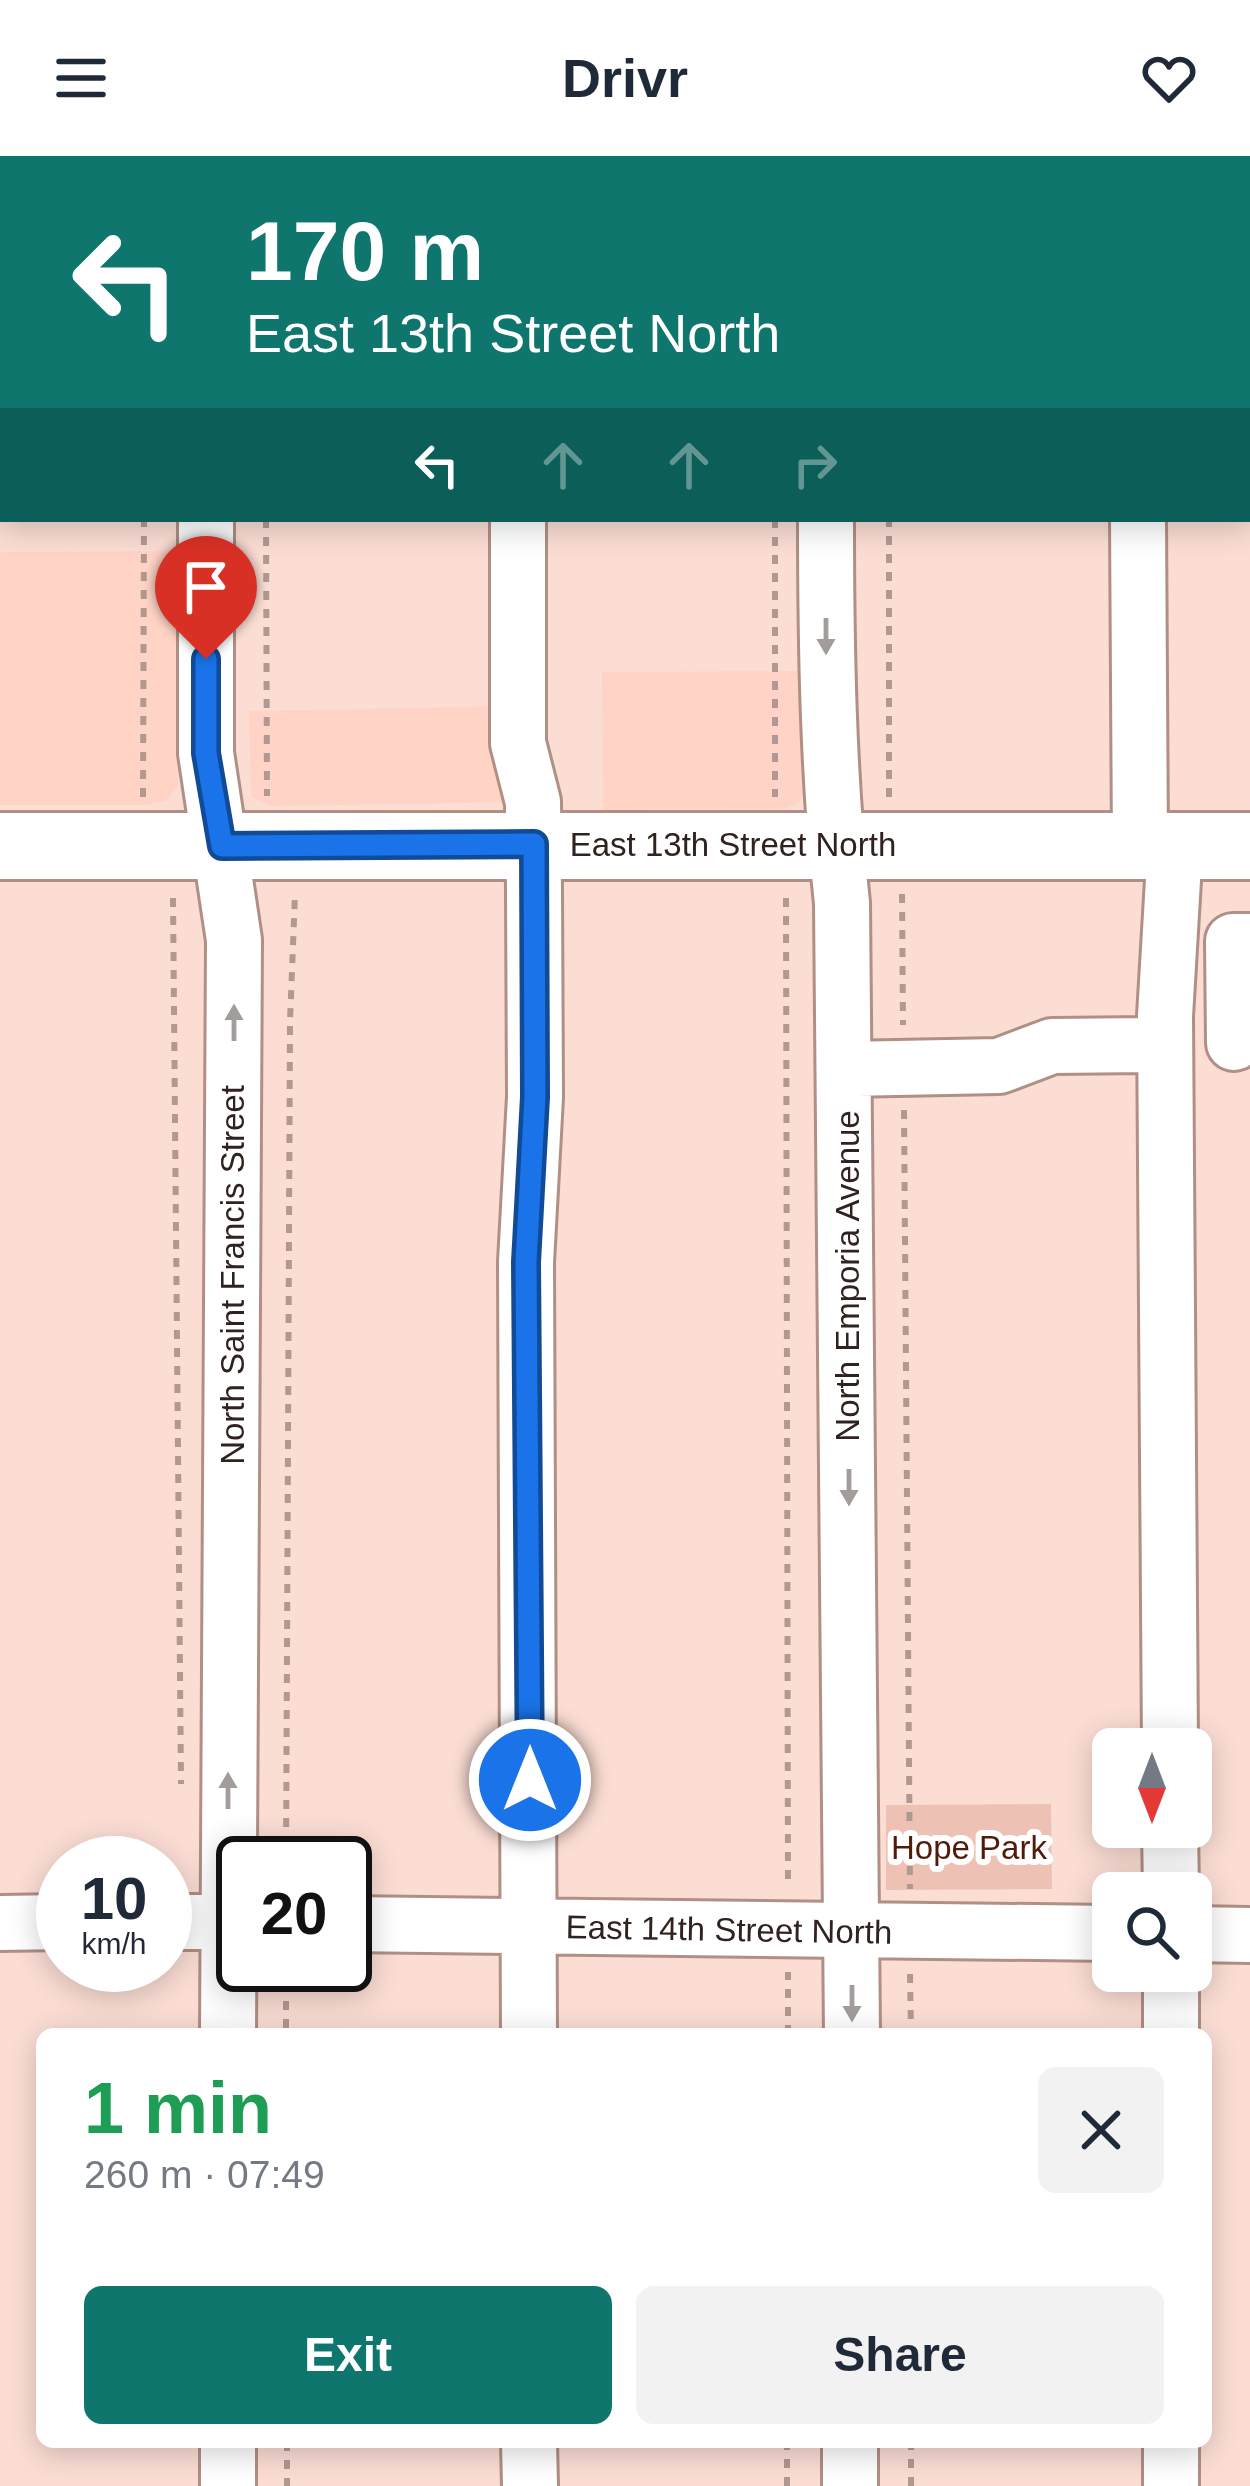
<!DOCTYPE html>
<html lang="en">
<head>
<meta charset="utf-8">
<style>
  :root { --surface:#fff; --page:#f2f2f3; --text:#1f2937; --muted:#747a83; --accent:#0f766e }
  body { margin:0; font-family:Helvetica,sans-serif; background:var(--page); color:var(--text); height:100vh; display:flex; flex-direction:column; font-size:45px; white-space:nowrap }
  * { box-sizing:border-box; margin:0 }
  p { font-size:39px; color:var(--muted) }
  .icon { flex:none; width:66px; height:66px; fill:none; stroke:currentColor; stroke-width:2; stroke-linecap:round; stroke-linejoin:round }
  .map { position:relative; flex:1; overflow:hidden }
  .sheet { position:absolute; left:36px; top:1872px; width:1176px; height:420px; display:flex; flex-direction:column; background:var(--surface); border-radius:18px; box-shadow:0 6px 30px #0003 }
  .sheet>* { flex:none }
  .hud { position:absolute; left:0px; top:0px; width:1251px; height:366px; box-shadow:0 6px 30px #0003; background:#0f766e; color:#fff; overflow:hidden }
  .needle { width:78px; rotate:180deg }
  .buttons { position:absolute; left:1092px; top:1572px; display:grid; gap:24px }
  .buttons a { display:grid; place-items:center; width:120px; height:120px; border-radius:18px; background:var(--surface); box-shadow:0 6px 30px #0003; font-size:60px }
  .speed { position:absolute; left:36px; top:1680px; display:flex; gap:24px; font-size:60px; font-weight:700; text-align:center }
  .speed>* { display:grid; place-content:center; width:156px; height:156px; border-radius:50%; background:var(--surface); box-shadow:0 6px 30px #0003; line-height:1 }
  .speed small { font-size:30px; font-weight:400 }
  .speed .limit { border:6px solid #111; border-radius:18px; background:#fff; color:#111 }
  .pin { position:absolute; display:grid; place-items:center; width:102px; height:102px; color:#fff; margin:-123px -51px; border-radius:50% 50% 50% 0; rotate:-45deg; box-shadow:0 0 12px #0007 }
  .pin .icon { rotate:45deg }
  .me { position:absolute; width:132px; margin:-66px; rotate:0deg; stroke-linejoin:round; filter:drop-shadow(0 0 9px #0008) }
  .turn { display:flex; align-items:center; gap:42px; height:252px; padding:0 48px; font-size:54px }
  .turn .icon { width:156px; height:156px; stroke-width:2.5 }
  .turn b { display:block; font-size:84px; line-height:102px }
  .lanes { display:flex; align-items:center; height:114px; padding:0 48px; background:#0003; justify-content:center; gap:60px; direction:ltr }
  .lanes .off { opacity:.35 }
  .round { display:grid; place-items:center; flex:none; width:126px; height:126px; border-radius:18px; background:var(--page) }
  .head { display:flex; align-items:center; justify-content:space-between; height:204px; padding:0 48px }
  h1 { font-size:72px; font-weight:600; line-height:90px; color:#1e9e55 }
  .button { display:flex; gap:24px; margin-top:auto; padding:24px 48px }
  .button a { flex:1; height:138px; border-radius:18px; background:var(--accent); color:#fff; font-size:48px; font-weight:600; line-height:138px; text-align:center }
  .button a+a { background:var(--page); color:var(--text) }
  header { display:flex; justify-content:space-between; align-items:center; height:156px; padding:0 48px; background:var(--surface); font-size:54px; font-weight:600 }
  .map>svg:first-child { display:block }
</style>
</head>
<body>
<header><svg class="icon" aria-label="menu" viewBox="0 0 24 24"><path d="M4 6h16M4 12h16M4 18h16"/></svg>Drivr<svg class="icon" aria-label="heart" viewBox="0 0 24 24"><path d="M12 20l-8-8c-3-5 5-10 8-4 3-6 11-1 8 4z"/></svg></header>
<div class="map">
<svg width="1250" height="2330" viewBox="0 0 1250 2330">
  <rect width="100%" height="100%" fill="#fbddd4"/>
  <path fill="#ffd3c5" d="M182,395L178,629L166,645L146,649H0V396Z
    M807,515V632L800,646L784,653L603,654L602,516Z
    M516,550L518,646L270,650L251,640L249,555Z"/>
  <path fill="#edc2b5" d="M1051,1648L1052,1733L886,1734V1649Z"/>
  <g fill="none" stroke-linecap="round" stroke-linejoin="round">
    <g stroke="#b08f84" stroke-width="60">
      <path id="minor" d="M206,0V3
        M1136,0V3
        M518,3V0
        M827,3V0
        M206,363V597L234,784L228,1878
        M518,363V587L533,646L534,734L535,941L526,1106L529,1878
        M826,363C826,491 828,619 842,747L852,1878
        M1138,363L1140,690
        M1234,887L1233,785H1250
        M845,913L999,910L1052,890L1146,889
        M1170,1593L1165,860L1175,690
        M1170,1671L1171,1737
        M165,1766H243
        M0,1767L63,1766
        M345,1768L1113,1777
        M1191,1778L1250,1779
        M1171,1815V1878
        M529,2286L530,2330
        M1171,2286V2330
        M228,2330V2286
        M850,2330V2286"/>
    </g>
    <g stroke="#b08f84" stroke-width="72">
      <path id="major" d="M0,690H1250"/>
    </g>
    <path stroke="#b19992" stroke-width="6" stroke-dasharray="9 9" stroke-linecap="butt" d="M264,0V3
      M774,0V3
      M146,3V0
      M890,3V0
      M266,363L267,640
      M775,363V641
      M143,641L144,363
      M889,641V363
      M902,738L903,869
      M173,742L181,1628
      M786,742L788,1730
      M904,954L910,1733
      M286,1707L290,866L295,738
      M286,1809V1878
      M286,1814H336
      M910,1818L911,1878
      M788,1878V1816
      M287,2286V2330
      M787,2330V2286
      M911,2330V2286"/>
    <use href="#minor" stroke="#fff" stroke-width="54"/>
    <use href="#major" stroke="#fff" stroke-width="66"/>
  </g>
  <defs><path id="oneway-solid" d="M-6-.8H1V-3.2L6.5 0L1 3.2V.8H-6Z" transform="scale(3)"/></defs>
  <g fill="#a29c9a">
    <use href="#oneway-solid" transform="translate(826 480) rotate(90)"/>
    <use href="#oneway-solid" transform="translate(234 867) rotate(-90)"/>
    <use href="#oneway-solid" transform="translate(849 1331) rotate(90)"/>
    <use href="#oneway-solid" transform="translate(228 1635) rotate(-90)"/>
    <use href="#oneway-solid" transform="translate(852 1847) rotate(90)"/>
  </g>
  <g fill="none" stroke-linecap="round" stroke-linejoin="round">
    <g stroke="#114b97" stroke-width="30">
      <path id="route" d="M206,503V597L222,690L534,688L535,941L526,1106L530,1624"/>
    </g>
    <use href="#route" stroke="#1a73e8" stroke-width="21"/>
  </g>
  <g text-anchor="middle" stroke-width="12" stroke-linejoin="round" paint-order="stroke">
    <g font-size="33" fill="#30221e" stroke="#fff">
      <text x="733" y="700">East 13th Street North</text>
      <text transform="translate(232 1119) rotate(-90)" y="12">North Saint Francis Street</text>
      <text transform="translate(847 1120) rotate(-90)" y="12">North Emporia Avenue</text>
      <text transform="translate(729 1773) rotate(1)" y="12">East 14th Street North</text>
    </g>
    <g font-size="33" fill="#511b09" stroke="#fff">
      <text x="969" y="1703">Hope Park</text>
    </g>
  </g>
</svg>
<div class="buttons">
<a><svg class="needle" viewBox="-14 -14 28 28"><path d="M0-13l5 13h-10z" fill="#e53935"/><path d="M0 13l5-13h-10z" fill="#747a83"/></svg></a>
<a><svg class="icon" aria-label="search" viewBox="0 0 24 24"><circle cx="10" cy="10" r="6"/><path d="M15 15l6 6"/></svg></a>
</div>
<div class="speed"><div>10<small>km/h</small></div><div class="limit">20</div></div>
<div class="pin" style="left:206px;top:503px;background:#d93025"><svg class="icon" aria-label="arrive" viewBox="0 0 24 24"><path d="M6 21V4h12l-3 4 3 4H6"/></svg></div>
<svg class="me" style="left:530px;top:1624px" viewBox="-20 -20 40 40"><circle r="17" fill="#1a73e8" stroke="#fff" stroke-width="3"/><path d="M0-11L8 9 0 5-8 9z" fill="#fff"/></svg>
<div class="hud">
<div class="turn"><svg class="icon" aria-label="left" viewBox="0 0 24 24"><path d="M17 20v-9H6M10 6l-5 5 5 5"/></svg><div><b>170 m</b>East 13th Street North</div></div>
<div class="lanes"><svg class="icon" aria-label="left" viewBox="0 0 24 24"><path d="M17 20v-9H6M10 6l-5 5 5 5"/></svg><svg class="icon off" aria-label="ahead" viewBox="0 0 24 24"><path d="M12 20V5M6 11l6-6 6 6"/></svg><svg class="icon off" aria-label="ahead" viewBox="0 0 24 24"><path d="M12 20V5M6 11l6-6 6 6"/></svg><svg class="icon off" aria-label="right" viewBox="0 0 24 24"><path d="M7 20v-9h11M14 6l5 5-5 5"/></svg></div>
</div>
<section class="sheet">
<div class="head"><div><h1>1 min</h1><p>260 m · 07:49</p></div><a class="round"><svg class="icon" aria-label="close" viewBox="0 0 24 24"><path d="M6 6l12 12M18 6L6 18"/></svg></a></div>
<div class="button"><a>Exit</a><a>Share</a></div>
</section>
</div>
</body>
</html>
